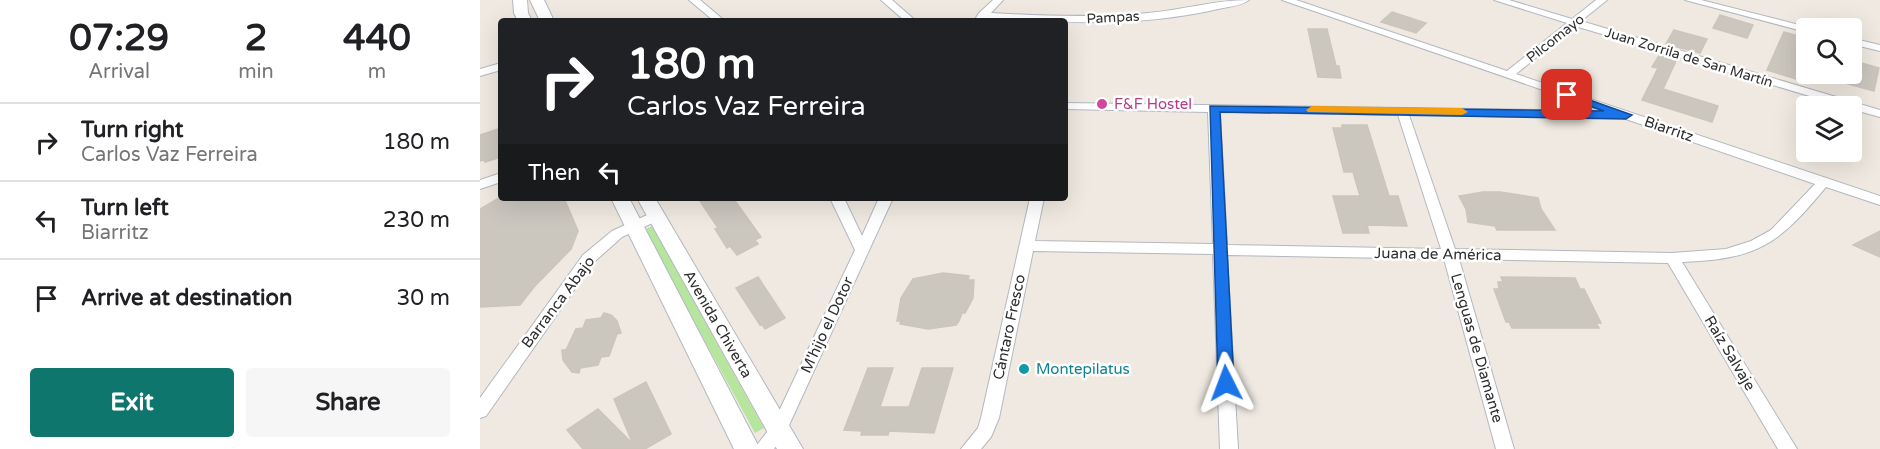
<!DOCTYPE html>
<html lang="en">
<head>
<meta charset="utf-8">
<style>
  :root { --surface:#fff; --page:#f6f6f6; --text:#202124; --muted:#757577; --line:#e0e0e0; --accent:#0f766e }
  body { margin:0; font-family:"Varela Round",sans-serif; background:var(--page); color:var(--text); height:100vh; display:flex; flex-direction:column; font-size:22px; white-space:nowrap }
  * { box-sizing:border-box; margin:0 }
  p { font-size:20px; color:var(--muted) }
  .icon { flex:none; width:33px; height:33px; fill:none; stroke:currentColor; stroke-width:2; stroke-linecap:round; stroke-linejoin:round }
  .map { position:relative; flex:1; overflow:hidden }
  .details { display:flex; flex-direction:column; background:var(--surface); width:480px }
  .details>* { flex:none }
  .guide { position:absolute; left:18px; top:18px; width:570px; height:183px; border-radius:6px; box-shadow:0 6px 24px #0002; background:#202124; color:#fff; overflow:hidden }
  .buttons { position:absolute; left:1316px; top:18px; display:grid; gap:12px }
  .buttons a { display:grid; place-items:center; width:66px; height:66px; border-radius:6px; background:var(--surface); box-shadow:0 6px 24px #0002; font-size:30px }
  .pin { position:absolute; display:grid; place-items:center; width:51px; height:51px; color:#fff; margin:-26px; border-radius:12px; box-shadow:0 3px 9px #0006 }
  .me { position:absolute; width:66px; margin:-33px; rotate:357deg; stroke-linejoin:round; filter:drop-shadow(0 0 4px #0008) }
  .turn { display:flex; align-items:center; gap:21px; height:126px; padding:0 30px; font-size:27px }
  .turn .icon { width:78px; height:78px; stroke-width:2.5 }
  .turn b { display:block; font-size:42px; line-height:51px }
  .then { display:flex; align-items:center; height:57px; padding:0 30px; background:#0003; gap:12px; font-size:22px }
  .eta { display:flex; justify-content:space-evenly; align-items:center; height:102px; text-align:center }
  .eta b { font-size:36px; font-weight:800; line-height:42px }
  .cta { display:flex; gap:12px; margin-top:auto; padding:12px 30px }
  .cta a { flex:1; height:69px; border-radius:6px; background:var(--accent); color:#fff; font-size:24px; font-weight:800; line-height:69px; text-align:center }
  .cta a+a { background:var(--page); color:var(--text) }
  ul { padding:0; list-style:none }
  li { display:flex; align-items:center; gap:18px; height:78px; padding:0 30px; border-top:2px solid var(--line) }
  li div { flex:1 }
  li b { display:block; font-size:22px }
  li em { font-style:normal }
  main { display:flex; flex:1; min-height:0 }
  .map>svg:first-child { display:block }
</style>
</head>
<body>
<main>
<section class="details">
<div class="eta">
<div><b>07:29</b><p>Arrival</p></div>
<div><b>2</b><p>min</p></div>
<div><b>440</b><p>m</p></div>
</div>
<ul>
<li><svg class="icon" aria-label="right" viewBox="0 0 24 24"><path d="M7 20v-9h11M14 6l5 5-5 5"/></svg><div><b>Turn right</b><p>Carlos Vaz Ferreira</p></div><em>180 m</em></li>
<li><svg class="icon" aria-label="left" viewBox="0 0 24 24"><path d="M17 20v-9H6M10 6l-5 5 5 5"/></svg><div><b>Turn left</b><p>Biarritz</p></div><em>230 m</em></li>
<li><svg class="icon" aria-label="arrive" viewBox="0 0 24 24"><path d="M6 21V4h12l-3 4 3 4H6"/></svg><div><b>Arrive at destination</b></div><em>30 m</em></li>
</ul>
<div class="cta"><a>Exit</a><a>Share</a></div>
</section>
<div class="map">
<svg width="1400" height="449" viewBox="0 0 1400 449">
  <rect width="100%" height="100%" fill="#efe9e1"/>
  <path fill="#b6e59e" d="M172,226L284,428L275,433L164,230Z"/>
  <path fill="#cbc7bf" stroke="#cbc5ba" stroke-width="1.5" d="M912,12L946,23L936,33L901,22Z
    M1240,15L1273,25L1267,38L1233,28Z
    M828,29H847L856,66H859L861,78L838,77Z
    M1194,30L1227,39L1220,53L1186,44Z
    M1304,32L1326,38V82L1287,70Z
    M1180,54L1197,59L1183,89L1238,106L1232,122L1162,100L1178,68L1172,67Z
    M1371,60L1399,68L1394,91L1343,77L1344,74H1371Z
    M862,125H887L909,196H918L927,226L887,225L889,233H863L853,196H880L873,172H864L853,128H862Z
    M21,128V157L5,162L4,160L0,161V135Z
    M1003,192H1020L1058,198L1061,209L1075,230H1017L1015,226L988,222L986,209L979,196Z
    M19,198H84L98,231L91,249L54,287L40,305L0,307V209Z
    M218,198H253L281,237L275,240L278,244L257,255L250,246L247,248L235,229L238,228Z
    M1400,231V257L1373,245Z
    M463,273L489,276L488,280H494L493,298L485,313H482L479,321L476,325L448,329L420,324L421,321H417L421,298L433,279Z
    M278,277L305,318L285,329L282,324L280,325L256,288Z
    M1021,277L1095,278L1100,289H1104L1121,323H1116L1119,328H1032L1029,322H1026L1014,289H1019L1018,282H1023Z
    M124,313L131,315L137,321L141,333L137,334L129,356L121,357L118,365L100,368L99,373L92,372L83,360L82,350H86L96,329L103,328L106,320L121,318Z
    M388,368H413L400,407H429L442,368H473L454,433L409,431L408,435H381L382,431L364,430Z
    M166,382L191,434L165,449H103L87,430L118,409L153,444L134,399Z"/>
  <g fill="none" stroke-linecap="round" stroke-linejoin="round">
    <g stroke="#b4b7c1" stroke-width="2">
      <path id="street" d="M209,0H220L245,21H234Z
        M401,0H412L436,21H425Z
        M513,0H523L511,13C563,16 616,18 668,13C702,10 735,0 769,0C761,6 748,7 738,9C662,27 582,23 505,18L503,21H494L499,13Z
        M802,0H816L1027,71L1087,23L1014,0H1029L1092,19L1116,0H1127L1101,21L1400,110V117L1371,109V106H1363L1095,26L1036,74L1400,196V205L1346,187C1298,245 1278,259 1202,262L1317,449H1298L1188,263L979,259L1034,449H1016L964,259L747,255L758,449H740L733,254L553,251L519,418L511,437L501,449H481L498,428L501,418L550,198H564L555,241L733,244L728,112L585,109V103L1124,111ZM740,112L918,115L961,249L747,245ZM929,115L1132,118L1137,116L1335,184L1291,230L1271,241L1246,249L1192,253L975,249Z
        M1205,0H1221L1331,28H1326V32Z
        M1371,38L1400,45V51L1371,44Z
        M21,63V70L0,76V69Z
        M21,173V182L0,189V180Z
        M350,198H364L382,236L399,198H413L305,434L294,449H274L293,424L375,250Z
        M176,211L181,213L183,216L181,219L142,237L113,263L6,416L0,418V398L103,255L132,231Z"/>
    </g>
    <g stroke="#b4b7c1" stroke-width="2">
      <path id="secondary" d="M33,0H47L48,13L52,21H38L34,13Z
        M50,0H64L74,21H60Z
        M131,198H149L280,449H254Z
        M157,198H175L323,449H297Z"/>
    </g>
    <use href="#street" fill="#fff" fill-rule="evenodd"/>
    <use href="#secondary" fill="#fff" fill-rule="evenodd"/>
  </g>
  <path fill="#1a73e8" stroke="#114b97" stroke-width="1.5" d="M1087,92L1152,115L1146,119L740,112L754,383L752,388L746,390L740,388L738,383L730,106L1124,111L1083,97V93Z"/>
  <path fill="#f59e0b" d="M832,106L982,108L988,112L982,115L828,112L826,110Z"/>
  <circle fill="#d1479c" stroke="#fff" stroke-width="2" cx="622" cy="104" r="6"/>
  <circle fill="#0f9aa8" stroke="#fff" stroke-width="2" cx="544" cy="369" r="6"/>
  <g text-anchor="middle" stroke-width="5" stroke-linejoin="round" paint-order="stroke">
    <g font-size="14" fill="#2e2e2e" stroke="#fff">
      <text transform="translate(633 17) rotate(-3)" y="5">Pampas</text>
      <text transform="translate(1075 38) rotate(-38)" y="5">Pilcomayo</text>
      <text transform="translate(1209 57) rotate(17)" y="5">Juan Zorrila de San Martín</text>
    </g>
    <g font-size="15" fill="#b23c85" stroke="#fff" text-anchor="start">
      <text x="634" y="109">F&amp;F Hostel</text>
    </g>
    <g font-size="15" fill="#2e2e2e" stroke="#fff">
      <text transform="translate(1189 129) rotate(19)" y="5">Biarritz</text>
      <text transform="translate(958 254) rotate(1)" y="5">Juana de América</text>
      <text transform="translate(78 302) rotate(-53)" y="5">Barranca Abajo</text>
      <text transform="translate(238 324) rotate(60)" y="5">Avenida Chiverta</text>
      <text transform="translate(347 325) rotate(-65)" y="5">M'hijo el Dotor</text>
      <text transform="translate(529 327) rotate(-78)" y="5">Cántaro Fresco</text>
      <text transform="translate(997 348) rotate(74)" y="5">Lenguas de Diamante</text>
      <text transform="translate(1250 353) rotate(59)" y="5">Raíz Salvaje</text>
    </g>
    <g font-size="15" fill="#0d838f" stroke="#fff" text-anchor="start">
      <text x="556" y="374">Montepilatus</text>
    </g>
  </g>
</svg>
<div class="buttons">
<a><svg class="icon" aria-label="search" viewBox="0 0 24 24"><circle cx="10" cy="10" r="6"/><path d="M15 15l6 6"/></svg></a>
<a><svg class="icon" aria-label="layers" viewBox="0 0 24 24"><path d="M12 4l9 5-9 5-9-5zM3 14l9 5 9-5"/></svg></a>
</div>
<div class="pin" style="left:1087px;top:95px;background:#d93025"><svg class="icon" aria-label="arrive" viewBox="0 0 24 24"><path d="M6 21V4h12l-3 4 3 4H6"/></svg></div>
<svg class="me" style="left:746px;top:383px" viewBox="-20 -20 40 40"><path d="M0-17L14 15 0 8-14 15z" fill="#1a73e8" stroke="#fff" stroke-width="4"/></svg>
<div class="guide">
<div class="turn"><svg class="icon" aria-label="right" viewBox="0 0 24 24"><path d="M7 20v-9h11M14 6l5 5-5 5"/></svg><div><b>180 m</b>Carlos Vaz Ferreira</div></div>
<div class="then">Then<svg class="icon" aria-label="left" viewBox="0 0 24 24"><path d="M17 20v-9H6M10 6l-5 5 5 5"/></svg></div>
</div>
</div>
</main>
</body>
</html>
